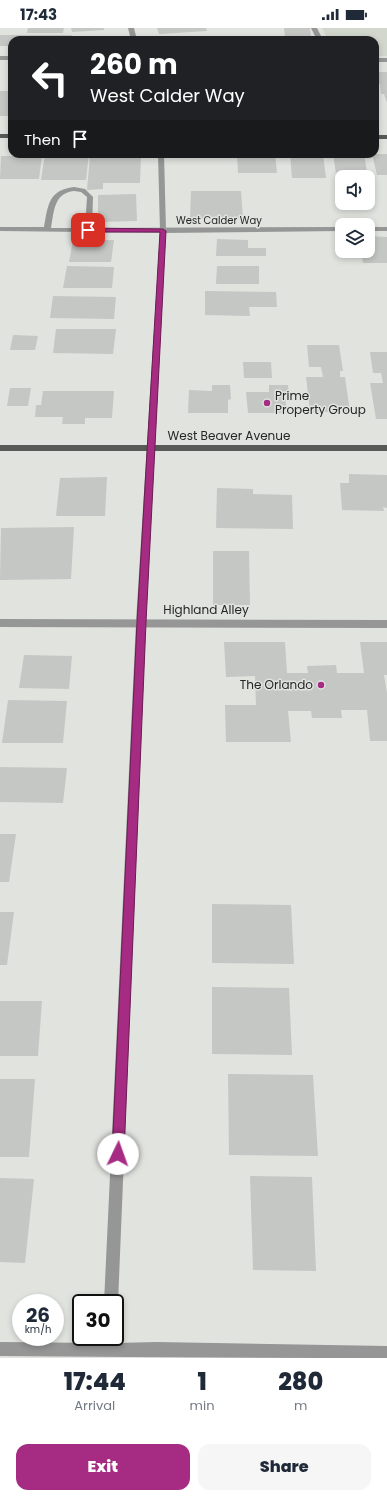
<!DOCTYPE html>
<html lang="en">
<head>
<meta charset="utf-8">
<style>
  :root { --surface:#fff; --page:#f6f6f7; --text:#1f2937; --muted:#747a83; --accent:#a52c82 }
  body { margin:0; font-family:Poppins,sans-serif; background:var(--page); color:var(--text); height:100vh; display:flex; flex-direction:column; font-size:15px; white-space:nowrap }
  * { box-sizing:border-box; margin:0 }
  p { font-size:13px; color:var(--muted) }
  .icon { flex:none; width:22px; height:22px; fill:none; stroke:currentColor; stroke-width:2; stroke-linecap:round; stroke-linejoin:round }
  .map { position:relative; height:1330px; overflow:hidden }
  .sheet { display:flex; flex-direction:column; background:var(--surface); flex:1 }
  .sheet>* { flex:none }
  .hud { position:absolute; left:8px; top:8px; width:371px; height:122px; border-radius:12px; box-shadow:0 2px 6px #0003; background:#202124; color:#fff; overflow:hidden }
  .buttons { position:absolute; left:335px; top:142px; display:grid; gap:8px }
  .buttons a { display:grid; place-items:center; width:40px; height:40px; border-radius:8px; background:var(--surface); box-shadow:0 2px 6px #0003; font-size:20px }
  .speed { position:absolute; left:12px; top:1266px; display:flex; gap:8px; font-size:20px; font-weight:700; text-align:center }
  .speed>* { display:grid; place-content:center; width:52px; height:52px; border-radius:50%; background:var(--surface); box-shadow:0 2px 6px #0003; line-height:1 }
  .speed small { font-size:10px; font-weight:400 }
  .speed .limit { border:2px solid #111; border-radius:6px; background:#fff; color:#111 }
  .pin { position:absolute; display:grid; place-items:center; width:34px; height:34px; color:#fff; margin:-17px; border-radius:8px; box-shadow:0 2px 6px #0006 }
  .me { position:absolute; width:44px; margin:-22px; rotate:3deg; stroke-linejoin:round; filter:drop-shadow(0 0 3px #0008) }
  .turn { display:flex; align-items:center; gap:14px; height:84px; padding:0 16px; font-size:18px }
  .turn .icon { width:52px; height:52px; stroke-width:2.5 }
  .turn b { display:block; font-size:28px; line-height:34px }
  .then { display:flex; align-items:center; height:38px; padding:0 16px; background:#0003; gap:8px; font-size:15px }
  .eta { display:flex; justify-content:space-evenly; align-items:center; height:68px; text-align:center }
  .eta b { font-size:24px; font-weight:800; line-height:28px }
  .button { display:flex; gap:8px; margin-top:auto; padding:8px 16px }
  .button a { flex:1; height:46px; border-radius:12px; background:var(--accent); color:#fff; font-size:16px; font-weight:800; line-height:46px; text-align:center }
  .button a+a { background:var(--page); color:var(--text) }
  .status { display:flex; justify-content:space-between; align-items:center; height:28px; padding:0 20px; background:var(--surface); direction:ltr }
  .status svg { height:11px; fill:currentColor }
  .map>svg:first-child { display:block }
</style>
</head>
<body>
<div class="status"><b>17:43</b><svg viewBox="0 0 49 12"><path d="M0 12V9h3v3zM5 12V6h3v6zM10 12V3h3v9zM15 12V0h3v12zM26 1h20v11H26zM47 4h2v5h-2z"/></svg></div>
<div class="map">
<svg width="387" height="1330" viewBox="0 0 387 1330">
  <rect width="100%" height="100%" fill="#e1e3df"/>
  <path fill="#d1d7cd" d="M322,0H387V28H375V12H328Z"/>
  <path fill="#c5c7c4" d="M28,0H64L63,5H27Z
    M71,0H104V2L72,4Z
    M157,0H206L207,3L159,6Z
    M284,0H310L311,8H285Z
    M0,7H72L71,12H12V18H0Z
    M375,44H387V75L384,66H381L380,56H377Z
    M0,63H12V88H0Z
    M45,126H89L86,152H41Z
    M237,126H275L277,145H238Z
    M290,126H323L326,150H292Z
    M333,126H364L368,149H342V153H337Z
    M372,126H387V147H377Z
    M90,127H141L140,155H103V161L87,162Z
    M1,128H42L39,151H0Z
    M191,163H241L243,191H190Z
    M136,166L137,193L98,194V167Z
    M368,208L387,209V235H363L361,223H368Z
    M217,211L248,212V220H266V228H216Z
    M73,212H114L111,234H69Z
    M67,238L114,239L112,260H63Z
    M217,238H259V256H216Z
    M205,263L276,264L277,279H249L250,288L205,287Z
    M53,268L116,269L114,291L50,290Z
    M56,301H116L113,326L53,325Z
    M13,307L38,308L35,322H10Z
    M307,317H339L343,343H340V349H345L350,384H310L306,349H323L321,339H309Z
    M370,324H387V391H376L370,355H383L381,345H373Z
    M243,334H271L272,350H244Z
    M212,357H230L231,371L228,372V385H188L189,362L212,363Z
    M269,357H288L289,366H285L287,385H248L246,364H269Z
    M10,360H31L28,378H7Z
    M43,363H114L112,390H85V396H62L63,389H35L36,377H41Z
    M349,446L387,447V480L383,479L384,483L342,482L340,455H349Z
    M107,449L105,488H56L60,450Z
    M217,460L253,461V466L292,467L293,501L216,500Z
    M74,499L71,551L0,552L1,500Z
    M213,523H249L250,577H213Z
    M224,614H285L287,645H308L307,638L336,637L337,645H364L360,614H387V647H384L387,665V713H370L367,682H341L342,690H312L311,683H288L291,714H226L225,677H256L255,648L226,649Z
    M24,627L72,628L69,661L19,660Z
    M8,672L67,673L63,715H2Z
    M0,739L67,740L63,775L0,774Z
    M0,806H16L9,854H0Z
    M212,876L291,877L294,936L212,935Z
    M0,884H14L7,937H0Z
    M212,959L289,960L292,1027L212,1026Z
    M0,973H42L38,1028H0Z
    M228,1046L313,1047L318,1128L229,1127Z
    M0,1051H35L29,1129H0Z
    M250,1148L312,1149L316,1243L253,1242Z
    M0,1150L34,1151L25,1235L0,1234Z"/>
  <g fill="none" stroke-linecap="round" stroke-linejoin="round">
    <path fill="#959695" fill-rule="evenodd" d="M311,0H317L323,12H317Z
      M0,28H12V32H0Z
      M375,30H387V34H375Z
      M74,159L85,161L93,169L92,200L342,199V203L163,205L0,203V199H44C48,178 48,162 74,159ZM74,163L81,164L87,169L85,200H51C54,183 54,165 74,163Z
      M368,199H387V203H368Z
      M0,591L387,592V600L0,599Z"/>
    <path fill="#959695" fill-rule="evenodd" d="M128,0H134L137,12H131Z
      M158,126H164L166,203L146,594L118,1275L115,1280V1275H104L136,594L160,203Z
      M115,1306L116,1315L157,1314L387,1318V1330C257,1330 129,1329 0,1328V1314L101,1315L102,1309H115Z"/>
    <path fill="#575956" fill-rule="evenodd" d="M0,106H12V110H0Z
      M375,107H387V111H375Z
      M0,417H387V423H0Z"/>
  </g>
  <path fill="#a52c82" stroke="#6b1d54" d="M85,200L163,201L166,203L146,594L124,1126L122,1130L118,1132L113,1130L112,1126L137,594L160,204H88L85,203Z"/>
  <g fill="#a52c82" stroke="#e1e3df" stroke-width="1.5">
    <circle cx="267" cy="375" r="4"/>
    <circle cx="321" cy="657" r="4"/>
  </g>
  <g text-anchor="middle" stroke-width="3" stroke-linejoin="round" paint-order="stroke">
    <g font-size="10" fill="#252624" stroke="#e1e3df">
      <text x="219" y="196">West Calder Way</text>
    </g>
    <g font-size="12" fill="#252624" stroke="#e1e3df" text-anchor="start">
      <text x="275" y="372">Prime<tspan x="275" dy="14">Property Group</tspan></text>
      <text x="313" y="661" text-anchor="end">The Orlando</text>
    </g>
    <g font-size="12" fill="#252624" stroke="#e1e3df">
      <text x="229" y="412">West Beaver Avenue</text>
      <text x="206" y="586">Highland Alley</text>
    </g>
  </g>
</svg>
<div class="buttons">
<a><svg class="icon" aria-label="sound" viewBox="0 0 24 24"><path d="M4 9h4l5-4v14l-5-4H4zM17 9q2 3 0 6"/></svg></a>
<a><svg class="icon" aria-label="layers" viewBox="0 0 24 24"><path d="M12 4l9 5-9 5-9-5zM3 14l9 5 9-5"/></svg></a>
</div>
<div class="speed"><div>26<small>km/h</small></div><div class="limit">30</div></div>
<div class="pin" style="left:88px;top:202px;background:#d93025"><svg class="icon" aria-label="arrive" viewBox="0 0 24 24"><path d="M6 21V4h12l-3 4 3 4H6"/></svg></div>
<svg class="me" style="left:118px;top:1126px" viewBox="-20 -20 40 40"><circle r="19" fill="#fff"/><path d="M0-13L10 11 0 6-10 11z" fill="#a52c82"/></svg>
<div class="hud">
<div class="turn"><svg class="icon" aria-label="left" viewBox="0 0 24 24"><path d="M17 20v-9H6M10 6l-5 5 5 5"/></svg><div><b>260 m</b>West Calder Way</div></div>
<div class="then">Then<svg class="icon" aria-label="arrive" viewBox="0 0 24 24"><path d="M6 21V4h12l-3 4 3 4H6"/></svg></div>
</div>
</div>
<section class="sheet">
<div class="eta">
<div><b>17:44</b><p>Arrival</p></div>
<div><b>1</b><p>min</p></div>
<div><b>280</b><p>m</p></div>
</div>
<div class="button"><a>Exit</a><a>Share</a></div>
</section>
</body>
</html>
